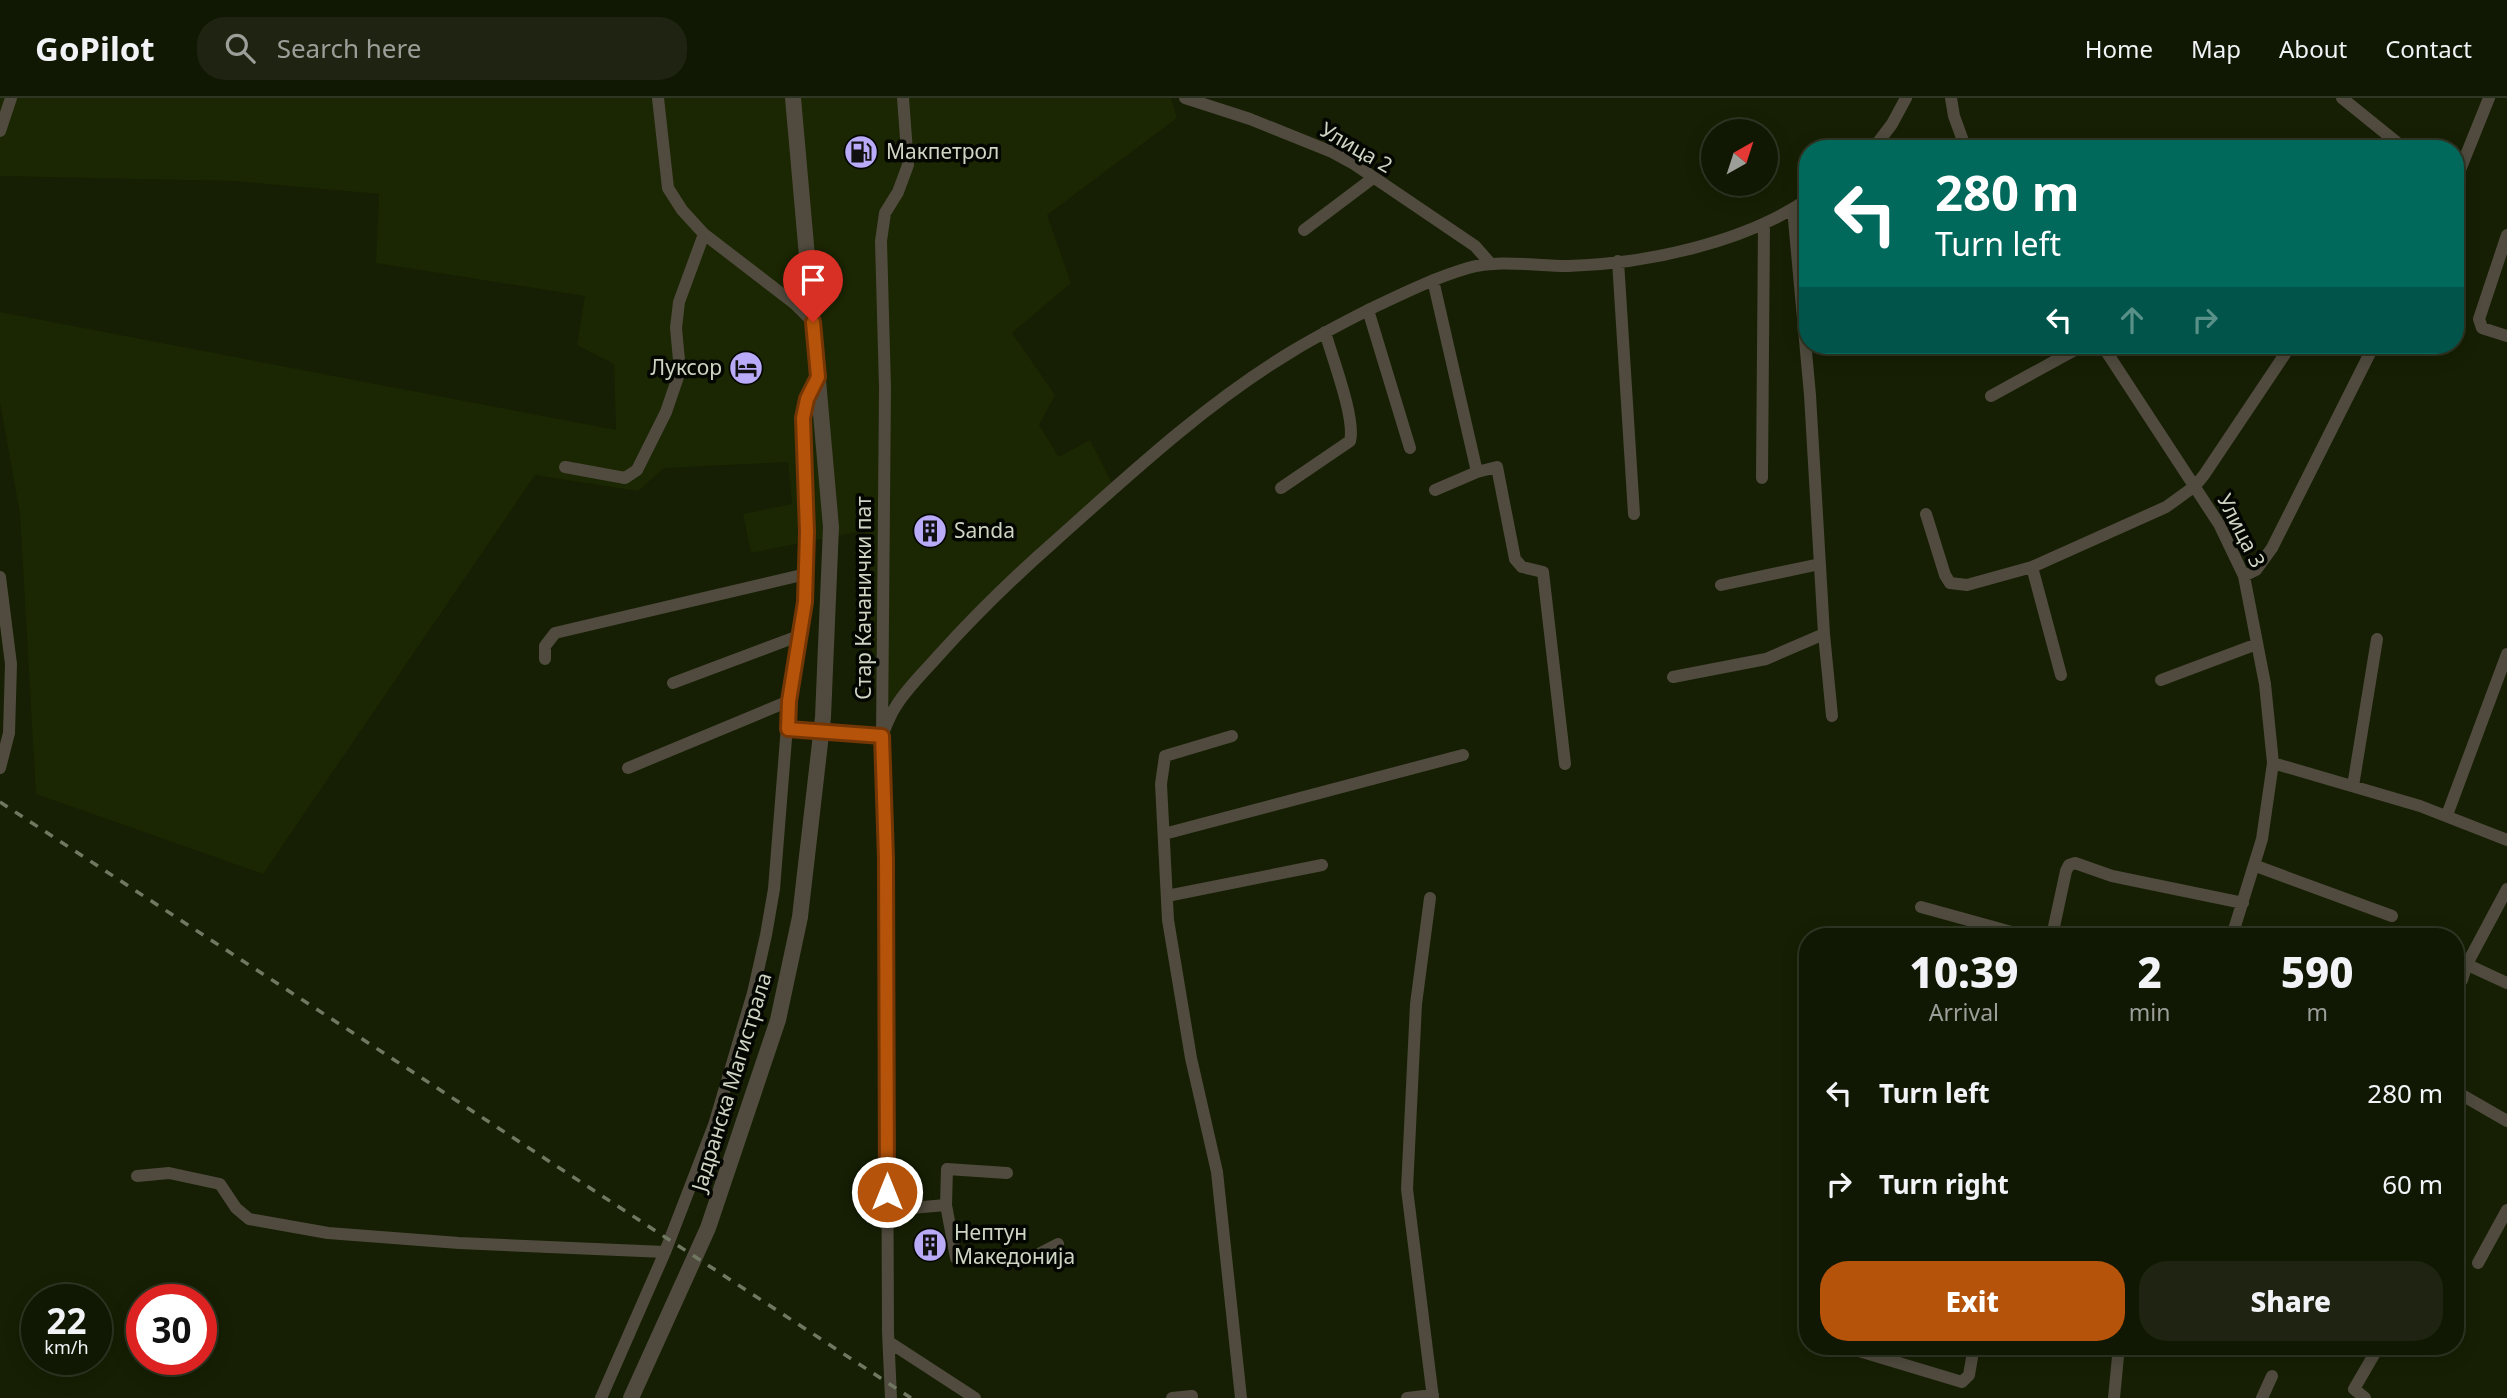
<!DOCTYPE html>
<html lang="en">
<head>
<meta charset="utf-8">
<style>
  :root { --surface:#101702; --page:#1e2411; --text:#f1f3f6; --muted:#9c9f99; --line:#303624; --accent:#b45309 }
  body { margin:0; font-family:"Noto Sans",sans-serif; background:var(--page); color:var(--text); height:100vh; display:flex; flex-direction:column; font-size:26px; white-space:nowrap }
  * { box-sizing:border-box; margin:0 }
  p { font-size:23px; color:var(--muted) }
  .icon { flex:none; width:38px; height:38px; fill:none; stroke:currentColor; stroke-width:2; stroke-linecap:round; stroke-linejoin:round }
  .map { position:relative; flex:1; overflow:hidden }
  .sheet { position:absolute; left:1799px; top:830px; width:665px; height:427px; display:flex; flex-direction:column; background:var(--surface); border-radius:28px; box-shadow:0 4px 18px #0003,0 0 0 2px var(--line) }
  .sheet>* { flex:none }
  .hud { position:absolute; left:1799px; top:42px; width:665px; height:214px; border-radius:28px; box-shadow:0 4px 18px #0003,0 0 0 2px var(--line); background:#00695c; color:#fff; overflow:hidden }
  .needle { width:46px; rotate:39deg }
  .controls { position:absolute; left:1701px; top:21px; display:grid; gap:14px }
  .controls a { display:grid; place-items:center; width:77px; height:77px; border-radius:50%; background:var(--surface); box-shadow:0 4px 18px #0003,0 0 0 2px var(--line); font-size:35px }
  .speed { position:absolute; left:21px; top:1186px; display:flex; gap:14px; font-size:35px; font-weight:700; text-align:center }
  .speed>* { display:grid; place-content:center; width:91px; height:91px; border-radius:50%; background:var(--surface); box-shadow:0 4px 18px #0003,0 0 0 2px var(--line); line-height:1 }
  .speed small { font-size:18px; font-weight:400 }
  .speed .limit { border:10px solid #d22; background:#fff; color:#111 }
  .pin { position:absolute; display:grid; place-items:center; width:60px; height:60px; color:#fff; margin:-72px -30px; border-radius:50% 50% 50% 0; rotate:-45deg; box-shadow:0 0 7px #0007 }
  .pin .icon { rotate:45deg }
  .me { position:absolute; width:77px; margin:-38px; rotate:0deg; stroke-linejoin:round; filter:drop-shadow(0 0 5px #0008) }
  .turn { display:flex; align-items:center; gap:24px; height:147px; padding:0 21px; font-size:32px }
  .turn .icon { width:91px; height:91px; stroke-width:2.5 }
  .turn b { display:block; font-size:49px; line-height:60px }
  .lanes { display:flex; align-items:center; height:66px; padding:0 21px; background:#0003; justify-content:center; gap:35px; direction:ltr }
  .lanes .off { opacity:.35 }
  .eta { display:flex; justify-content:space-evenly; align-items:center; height:119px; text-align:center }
  .eta b { font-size:42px; font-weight:800; line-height:49px }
  .action { display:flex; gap:14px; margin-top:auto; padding:14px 21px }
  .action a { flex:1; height:80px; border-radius:28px; background:var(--accent); color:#fff; font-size:28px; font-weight:800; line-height:80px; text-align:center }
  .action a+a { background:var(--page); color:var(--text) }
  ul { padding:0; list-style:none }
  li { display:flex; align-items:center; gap:21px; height:91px; padding:0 21px }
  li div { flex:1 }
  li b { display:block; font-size:26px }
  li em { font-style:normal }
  header { display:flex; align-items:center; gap:42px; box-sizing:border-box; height:98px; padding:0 35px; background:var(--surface); border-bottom:2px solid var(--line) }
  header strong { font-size:33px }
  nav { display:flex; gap:38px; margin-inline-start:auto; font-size:24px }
  .search { width:490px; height:63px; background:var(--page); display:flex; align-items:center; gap:18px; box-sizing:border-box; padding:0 24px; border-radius:28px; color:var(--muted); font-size:26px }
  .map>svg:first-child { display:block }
</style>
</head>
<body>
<header>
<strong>GoPilot</strong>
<div class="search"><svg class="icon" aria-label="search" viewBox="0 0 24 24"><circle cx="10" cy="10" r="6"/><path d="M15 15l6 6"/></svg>Search here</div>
<nav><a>Home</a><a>Map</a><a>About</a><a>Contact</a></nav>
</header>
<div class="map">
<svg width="2507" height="1300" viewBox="0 0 2507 1300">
  <rect width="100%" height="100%" fill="#161f03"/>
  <path fill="#1b2602" d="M0,0H1171L1177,20L1047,117L1071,185L1012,235L1055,297L1039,327L1059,359L1090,342L1112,385L990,497L889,605L873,586L866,432L751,455L743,416L792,406L788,364L664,370L638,393L535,377L263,776L36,696L20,416L0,304V214L616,332L614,266L577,247L585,198L376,165L379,96L234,83L0,78Z"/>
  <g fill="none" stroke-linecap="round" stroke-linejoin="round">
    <path stroke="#504b3e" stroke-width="12" d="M658,0L668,90L682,112L704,136L795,206L813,224
      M1185,0L1250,21L1332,54L1354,66L1475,148L1490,165
      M1951,0L1954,18L1966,51
      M2342,0L2405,51
      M0,33L11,0
      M1873,51L1892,26L1906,0
      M2455,73L2460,72L2489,0
      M1304,132L1373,80
      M2507,137L2479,221L2482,230L2507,238
      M1618,163L1634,416
      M1433,182L1477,374
      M1368,212L1410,350
      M2102,247L2219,426L2244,478L2265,586L2273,665L2262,741L2232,838
      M1991,298L2084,247
      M565,369L625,380L637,372L666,314L680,273L676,230L679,204L704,136
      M1762,380L1764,126
      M1281,390L1350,343C1356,321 1332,259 1325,234
      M1435,392L1477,374L1497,369L1515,461L1522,469L1543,474L1565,666
      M1926,416L1945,477L1950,485L1967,487L2032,469L2166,409L2195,388L2204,377L2291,247
      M2032,469L2061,577
      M2244,478L2256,472L2272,450L2374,247
      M0,479L11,566L9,635L0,670
      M1721,487L1820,466
      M1824,536L1832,618
      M545,561V548L555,535L806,476
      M1673,579L1766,561L1824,536L1810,297L1793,111
      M2161,582L2257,546
      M673,585L801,537
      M788,631L882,638C886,628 890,617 896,608C907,590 925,573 939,557C976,516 1014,479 1055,443C1130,376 1205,306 1291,254C1317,238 1343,225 1370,211C1402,196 1434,180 1468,170C1499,161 1535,168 1568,168C1645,166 1744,145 1808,101
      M1232,638L1165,658L1161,686L1168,822L1191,960L1217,1074L1241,1300
      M2273,665L2420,708L2507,742
      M628,670L789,603
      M2353,688L2377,541
      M2447,717L2507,556
      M1164,736L1463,657
      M2256,768L2392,818
      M1167,798L1322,767
      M1430,800L1416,906L1407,1091L1433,1300
      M1921,809L2026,838
      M2052,838L2066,773L2069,767L2075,765L2112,778L2243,805
      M2455,861L2507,885
      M2462,882L2467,866L2507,791
      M2455,993L2507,1023
      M1007,1075L947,1071L946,1107L956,1160L965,1163L1027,1162L1058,1146
      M137,1078L169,1075L220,1086L236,1110L249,1121L328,1135L459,1145L665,1154
      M888,1112L946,1107
      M2478,1165L2507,1112
      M889,1244L975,1300
      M1859,1253L1962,1284L1969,1277L1974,1248
      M601,1300L665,1154L714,1027L753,895L766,837L774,791L789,603L805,504L807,434L803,320L807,301L818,279
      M891,1300L888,1234L886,759L882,638L885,290L881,143L885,115L898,94L908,67L903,0
      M1172,1300L1192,1298
      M1407,1300L1433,1297
      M2114,1300L2119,1248
      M2262,1300L2272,1278
      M2365,1300L2354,1291L2379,1248"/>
    <path stroke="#504b3e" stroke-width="16" d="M631,1300L708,1130L778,922L800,819L823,619L831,429L793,0"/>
    <path stroke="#707862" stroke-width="3.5" stroke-dasharray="9 9" stroke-linecap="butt" d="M0,704L911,1300"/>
  </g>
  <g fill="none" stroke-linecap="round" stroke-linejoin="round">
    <g stroke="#753606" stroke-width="18">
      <path id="route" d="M813,224L818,279L807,301L803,320L807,434L805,504L789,603L788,631L882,638L886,760L887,1094"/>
    </g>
    <use href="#route" stroke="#b45309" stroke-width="12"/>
  </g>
  <defs>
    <g id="fuel-disc" transform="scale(1.75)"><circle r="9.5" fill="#b9abf7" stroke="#040701"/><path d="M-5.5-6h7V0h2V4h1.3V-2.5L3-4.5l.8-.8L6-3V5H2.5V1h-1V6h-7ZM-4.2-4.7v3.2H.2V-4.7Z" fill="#111"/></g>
    <g id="hotel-disc" transform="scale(1.75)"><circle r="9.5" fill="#b9abf7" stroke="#040701"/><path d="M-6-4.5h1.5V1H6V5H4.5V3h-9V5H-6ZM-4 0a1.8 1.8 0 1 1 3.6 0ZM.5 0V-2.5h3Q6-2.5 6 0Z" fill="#111"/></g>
    <g id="building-disc" transform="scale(1.75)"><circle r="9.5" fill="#b9abf7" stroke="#040701"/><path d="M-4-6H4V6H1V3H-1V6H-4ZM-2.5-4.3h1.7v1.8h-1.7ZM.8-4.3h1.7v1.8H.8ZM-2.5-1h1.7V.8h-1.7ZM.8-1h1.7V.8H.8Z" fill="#111"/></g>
  </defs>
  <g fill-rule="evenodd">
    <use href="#fuel-disc" x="861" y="54"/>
    <use href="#hotel-disc" x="746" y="270"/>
    <use href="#building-disc" x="930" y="433"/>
    <use href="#building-disc" x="930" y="1147"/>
  </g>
  <g text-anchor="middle" stroke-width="7" stroke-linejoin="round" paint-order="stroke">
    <g font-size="21" fill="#ced5c4" stroke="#040701">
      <text transform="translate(1356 50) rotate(30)" y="7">Улица 2</text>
      <text transform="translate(2241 433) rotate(63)" y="7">Улица 3</text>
      <text transform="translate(864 500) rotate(-90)" y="7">Стар Качанички пат</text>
      <text transform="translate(732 984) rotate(-73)" y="7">Јадранска Магистрала</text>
    </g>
    <g font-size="21" fill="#ced5c4" stroke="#040701" text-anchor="start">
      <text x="886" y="61">Макпетрол</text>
      <text x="722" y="277" text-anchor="end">Луксор</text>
      <text x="954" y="440">Sanda</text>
      <text x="954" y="1142">Нептун<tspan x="954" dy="24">Македонија</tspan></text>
    </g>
  </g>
</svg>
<div class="controls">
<a><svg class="needle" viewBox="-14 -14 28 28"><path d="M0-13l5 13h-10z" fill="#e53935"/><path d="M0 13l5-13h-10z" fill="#9c9f99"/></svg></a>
</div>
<div class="speed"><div>22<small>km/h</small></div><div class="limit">30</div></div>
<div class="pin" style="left:813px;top:224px;background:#d93025"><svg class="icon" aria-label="arrive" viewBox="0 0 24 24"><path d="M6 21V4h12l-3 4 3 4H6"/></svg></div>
<svg class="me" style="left:887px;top:1094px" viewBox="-20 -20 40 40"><circle r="17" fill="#b45309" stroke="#fff" stroke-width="3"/><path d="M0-11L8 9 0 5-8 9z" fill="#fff"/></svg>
<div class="hud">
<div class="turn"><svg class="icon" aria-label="left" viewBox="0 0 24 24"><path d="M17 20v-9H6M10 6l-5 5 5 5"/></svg><div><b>280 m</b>Turn left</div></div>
<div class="lanes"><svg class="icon" aria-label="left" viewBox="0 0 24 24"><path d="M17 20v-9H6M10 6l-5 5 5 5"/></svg><svg class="icon off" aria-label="ahead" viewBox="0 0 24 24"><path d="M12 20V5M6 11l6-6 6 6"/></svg><svg class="icon off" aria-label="right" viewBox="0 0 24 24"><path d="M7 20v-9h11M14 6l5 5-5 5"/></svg></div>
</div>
<section class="sheet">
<div class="eta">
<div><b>10:39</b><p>Arrival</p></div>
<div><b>2</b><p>min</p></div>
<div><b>590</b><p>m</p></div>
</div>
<ul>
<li><svg class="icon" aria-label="left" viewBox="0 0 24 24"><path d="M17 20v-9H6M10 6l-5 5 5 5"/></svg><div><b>Turn left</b></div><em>280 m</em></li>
<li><svg class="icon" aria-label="right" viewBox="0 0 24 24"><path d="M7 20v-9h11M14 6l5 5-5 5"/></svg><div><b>Turn right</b></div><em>60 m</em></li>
</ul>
<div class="action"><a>Exit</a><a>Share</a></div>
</section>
</div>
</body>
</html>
